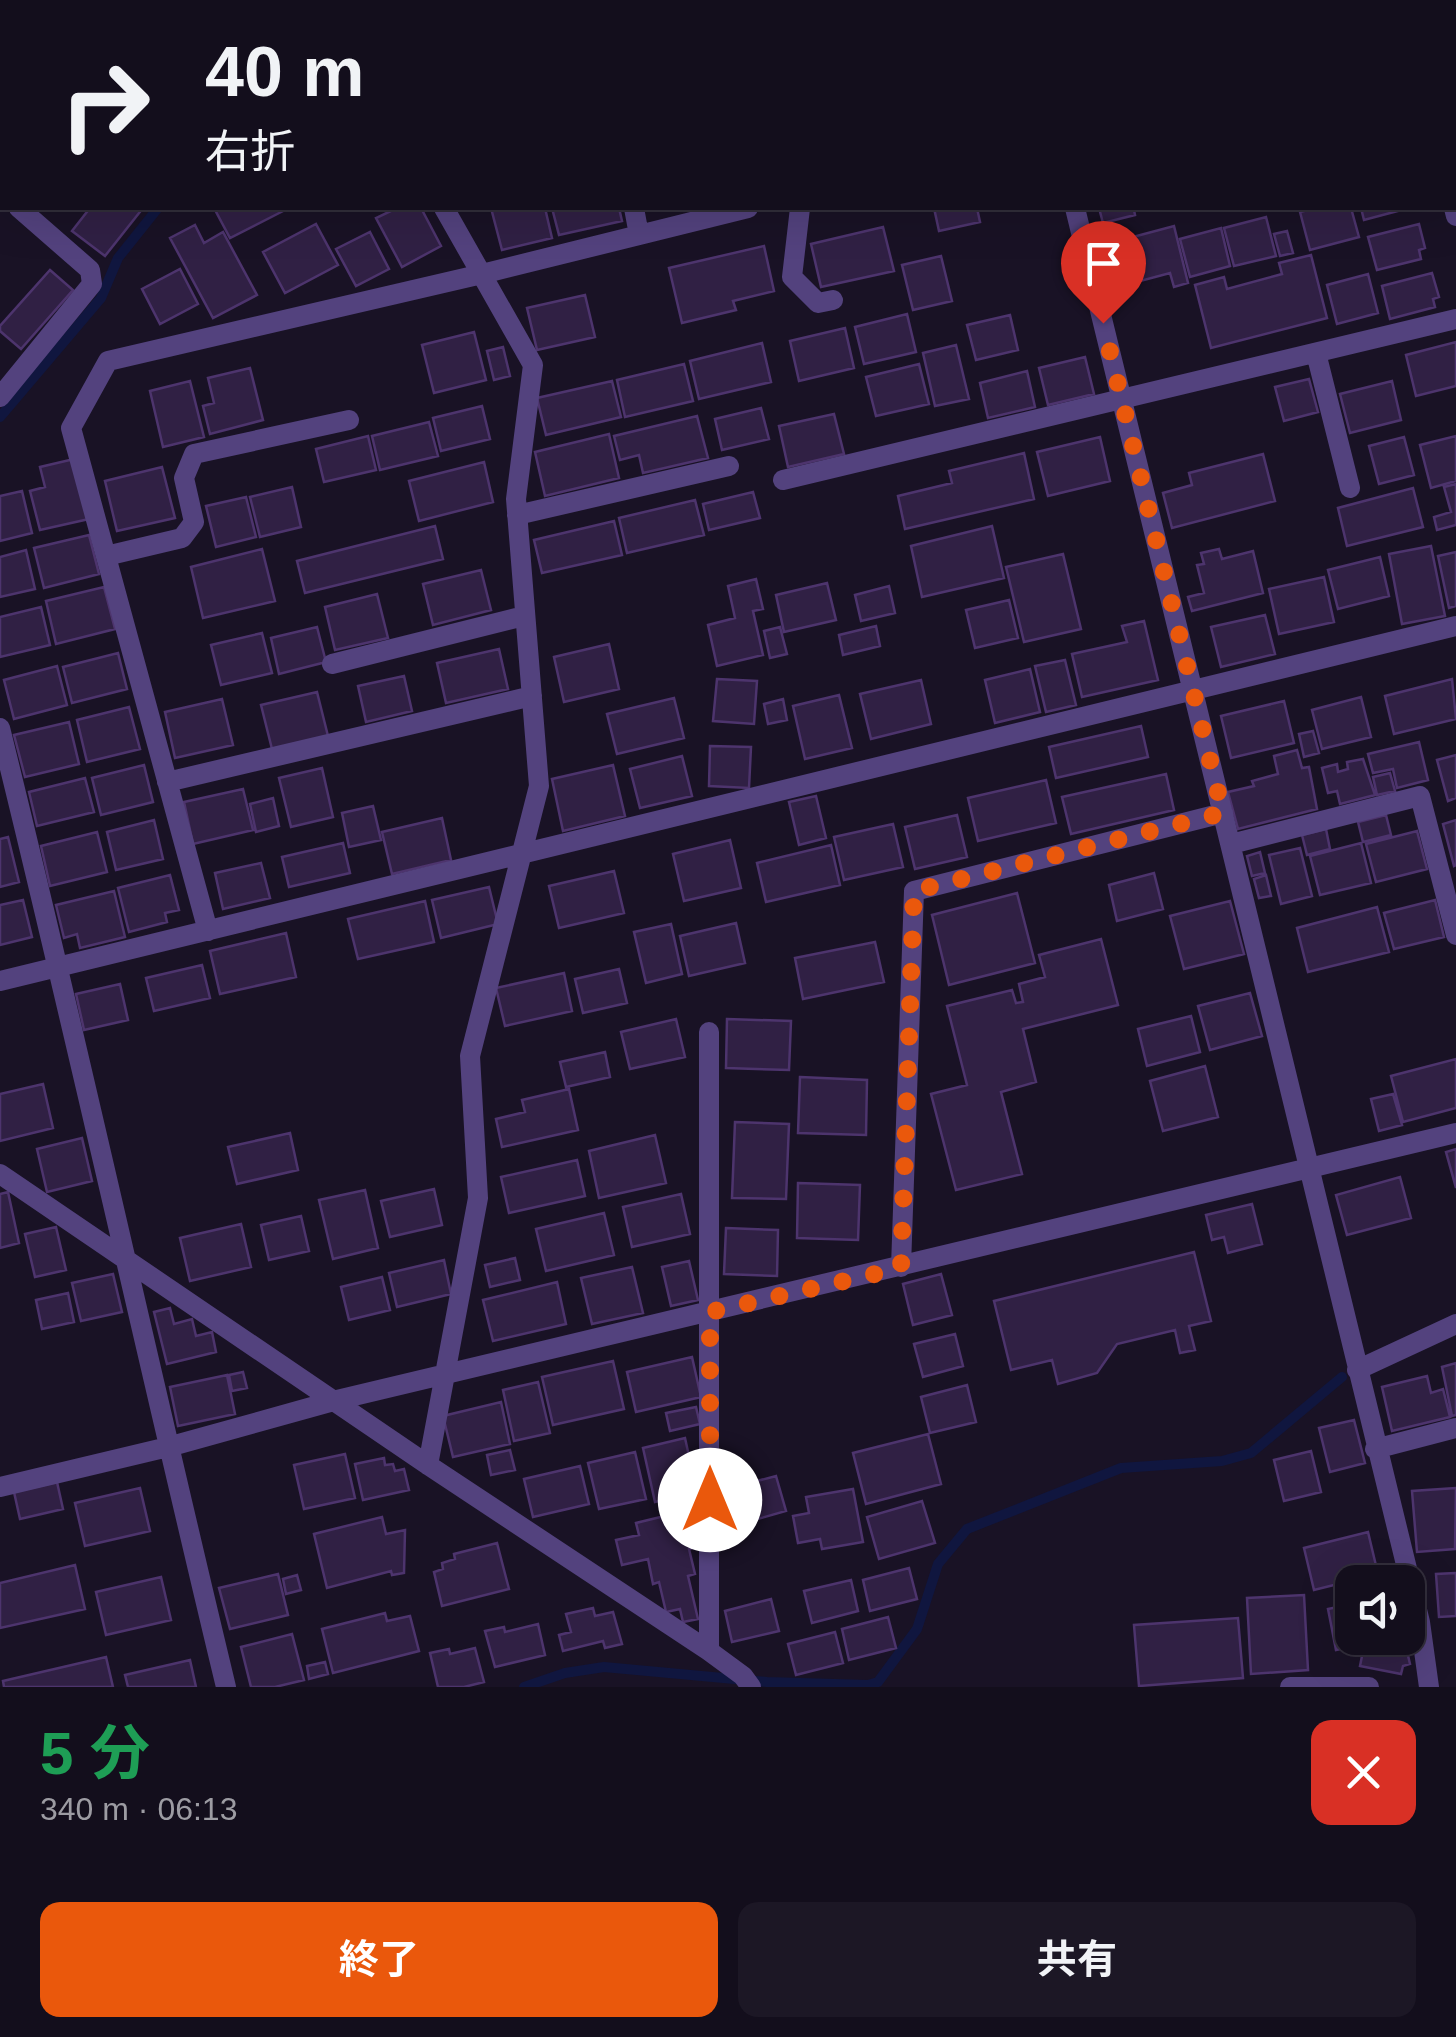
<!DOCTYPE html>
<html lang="ja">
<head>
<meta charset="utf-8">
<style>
  :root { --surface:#130e1c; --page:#1c1725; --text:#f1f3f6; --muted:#9d9ca3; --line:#322e3b; --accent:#ea580c }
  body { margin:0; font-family:Arial,"Noto Sans JP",sans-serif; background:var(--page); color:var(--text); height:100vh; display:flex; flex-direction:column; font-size:38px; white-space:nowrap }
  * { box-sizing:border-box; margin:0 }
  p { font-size:32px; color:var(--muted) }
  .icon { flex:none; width:55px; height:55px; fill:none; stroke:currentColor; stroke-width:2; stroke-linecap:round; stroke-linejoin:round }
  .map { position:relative; height:1687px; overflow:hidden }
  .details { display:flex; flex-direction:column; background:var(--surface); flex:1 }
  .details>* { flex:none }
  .hud { position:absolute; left:0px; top:0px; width:1458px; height:210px; box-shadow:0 10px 40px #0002,0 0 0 2px var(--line); background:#130e1c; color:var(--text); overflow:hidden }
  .tools { position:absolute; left:1335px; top:1565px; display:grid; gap:20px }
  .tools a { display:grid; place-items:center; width:90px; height:90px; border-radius:20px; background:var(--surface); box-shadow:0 10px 40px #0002,0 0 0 2px var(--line); font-size:50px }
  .pin { position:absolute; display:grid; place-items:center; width:85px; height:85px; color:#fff; margin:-102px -42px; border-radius:50% 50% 50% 0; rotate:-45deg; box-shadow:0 0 10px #0007 }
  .pin .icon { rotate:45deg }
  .me { position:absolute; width:110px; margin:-55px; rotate:0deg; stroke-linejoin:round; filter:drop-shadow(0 0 8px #0008) }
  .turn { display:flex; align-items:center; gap:35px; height:210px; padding:0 40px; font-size:45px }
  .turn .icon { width:130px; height:130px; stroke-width:2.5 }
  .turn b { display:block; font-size:70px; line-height:85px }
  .round { display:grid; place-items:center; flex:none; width:105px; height:105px; border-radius:20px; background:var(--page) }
  .head { display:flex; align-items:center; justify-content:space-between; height:170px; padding:0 40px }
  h1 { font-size:60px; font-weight:700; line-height:75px; color:#1e9e55 }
  .cta { display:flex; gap:20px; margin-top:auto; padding:20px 40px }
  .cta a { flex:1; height:115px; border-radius:20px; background:var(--accent); color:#fff; font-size:40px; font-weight:700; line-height:115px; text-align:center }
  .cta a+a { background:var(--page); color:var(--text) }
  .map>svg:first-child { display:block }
</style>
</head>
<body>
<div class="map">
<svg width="1456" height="1687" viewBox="0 0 1456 1687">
  <rect width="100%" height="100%" fill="#191225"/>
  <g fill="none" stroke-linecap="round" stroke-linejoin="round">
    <path stroke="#10163f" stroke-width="10" d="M305,2V0
      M0,417L101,298L118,258L158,208
      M524,1687L565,1673L604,1667L767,1682L868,1685L878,1682L917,1629L938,1564L967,1529L1121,1468L1222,1461L1251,1453L1342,1377"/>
  </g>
  <path fill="#302044" stroke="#4d346d" stroke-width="2.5" d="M368,0H432L433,2H368Z
    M90,208H143L105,256L72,231Z
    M214,208H289L230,238Z
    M397,208H421L441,246L402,267L376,218Z
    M491,208H545L552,238L502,250Z
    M552,208H619L622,221L559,235Z
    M934,208H977L980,222L939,231Z
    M1099,208H1145L1134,210L1135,215L1103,223Z
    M1316,208H1351L1359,237L1310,250L1300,212Z
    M1361,208H1409L1364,220Z
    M1266,217L1276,256L1234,266L1224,228Z
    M316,224L338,265L285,293L263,252Z
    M1419,224L1425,248L1419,250L1421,259L1377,270L1368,237Z
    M195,225L204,243L223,232L257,295L213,318L170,238Z
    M1174,226L1188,283L1174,287L1170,273L1114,288L1103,245Z
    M883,227L894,271L821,287L811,244Z
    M1221,228L1230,266L1190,277L1180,239Z
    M1287,231L1293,253L1280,256L1274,234Z
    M370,232L389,269L356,286L336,249Z
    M764,246L774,291L733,301L736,310L682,323L669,268Z
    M1311,255L1327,318L1211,348L1195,285L1224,277L1227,289L1282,274L1279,263Z
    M941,256L952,301L913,310L902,265Z
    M180,269L198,304L160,324L142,289Z
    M50,270L73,290L21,349L0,331V326Z
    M1432,273L1439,297L1433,299L1435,307L1390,319L1382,286Z
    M1368,274L1378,313L1337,324L1327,285Z
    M585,295L595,337L537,350L527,308Z
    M907,314L916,352L864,364L855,327Z
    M1010,315L1018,350L976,360L967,325Z
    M845,328L854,368L799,381L790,341Z
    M474,332L486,380L434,393L422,345Z
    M1456,342V386L1416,396L1406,355Z
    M762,343L771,382L699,399L690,361Z
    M956,345L969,399L935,406L923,353Z
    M503,347L510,376L494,380L487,351Z
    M1085,357L1094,394L1048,405L1039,368Z
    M684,364L693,401L625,417L617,380Z
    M919,364L929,404L876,416L866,377Z
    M250,368L263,420L210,434L203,406L214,403L208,378Z
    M1027,371L1035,407L988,418L980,383Z
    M1309,379L1318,412L1284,421L1275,387Z
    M190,381L204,437L163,447L150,391Z
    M612,381L621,417L546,435L537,398Z
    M1392,381L1401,420L1350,433L1340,394Z
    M482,406L490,439L441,451L433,418Z
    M761,408L769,439L722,450L715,419Z
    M834,414L844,454L788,467L779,426Z
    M697,416L708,458L643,473L639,455L620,460L614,436Z
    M429,422L438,456L380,470L372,436Z
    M609,434L619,478L545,496L535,452Z
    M368,436L376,470L324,482L316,449Z
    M1456,436V481L1431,488L1420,445Z
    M1100,437L1110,481L1048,496L1037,452Z
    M1404,437L1414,475L1379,484L1369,446Z
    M1024,453L1034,499L905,529L898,496L952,483L949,471Z
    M1263,454L1275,501L1172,528L1163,493L1192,485L1189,473Z
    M74,459L89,519L40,530L30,491L45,487L40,467Z
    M484,462L493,502L419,521L409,481Z
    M162,467L175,518L117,531L105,481Z
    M1456,484V525L1437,530L1434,517L1451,512L1444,487Z
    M292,487L301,527L260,537L250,497Z
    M1413,488L1423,527L1347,546L1338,508Z
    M22,491L32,533L0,541V496Z
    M753,492L760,518L709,530L703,504Z
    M246,497L256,537L216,547L206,506Z
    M695,500L704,535L627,553L619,518Z
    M614,521L622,555L542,573L534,540Z
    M435,526L443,559L305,593L297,561Z
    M992,526L1004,578L922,597L911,546Z
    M89,535L99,574L44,588L34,548Z
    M1431,546L1445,616L1402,624L1389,554Z
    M262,549L275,601L203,618L191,567Z
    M1219,549L1222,559L1253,551L1263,593L1192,611L1188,597L1204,593L1197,565L1204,564L1201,553Z
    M26,550L35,589L0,597V557Z
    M1456,552V606L1449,608L1438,556Z
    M1063,554L1081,629L1024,642L1006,567Z
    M1380,557L1389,596L1338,609L1328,570Z
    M481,570L491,610L433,625L423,584Z
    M1324,577L1334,622L1279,634L1269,589Z
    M756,579L763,609L753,611L763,655L717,666L708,625L735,618L728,586Z
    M827,583L836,620L784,632L776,595Z
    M889,586L895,613L861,621L855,595Z
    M104,587L115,629L56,644L46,601Z
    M377,594L388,638L335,650L325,607Z
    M1009,600L1018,638L975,648L966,610Z
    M41,607L50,645L0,657V617Z
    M1265,615L1275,654L1221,667L1211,627Z
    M1144,621L1158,680L1082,697L1072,654L1127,642L1122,626Z
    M876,626L880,646L843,655L839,635Z
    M317,627L326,662L279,674L271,638Z
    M780,627L787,654L770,658L764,631Z
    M262,633L272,673L221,685L211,645Z
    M609,644L619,689L564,702L554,657Z
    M499,649L508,689L446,703L437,663Z
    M118,653L127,689L72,703L63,667Z
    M1065,660L1076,705L1046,712L1035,666Z
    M57,666L67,705L14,719L4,680Z
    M1030,669L1040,712L995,723L985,680Z
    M404,676L412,711L366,722L358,686Z
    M717,679L757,681L754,724L713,721Z
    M1452,679L1456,719L1394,734L1385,696Z
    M921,680L931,724L871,739L860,694Z
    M317,692L328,736L272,749L261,705Z
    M839,695L852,748L805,759L793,706Z
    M1361,697L1371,737L1322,749L1312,710Z
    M674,698L684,738L617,754L607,714Z
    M222,699L233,745L175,758L165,712Z
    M783,699L787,720L768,724L764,704Z
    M1284,701L1294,743L1231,758L1221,716Z
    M129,707L140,749L87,762L77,720Z
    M69,722L79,764L25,777L14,735Z
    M1141,726L1148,757L1056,778L1049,747Z
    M1313,731L1319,753L1304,757L1299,734Z
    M1419,742L1428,780L1397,788L1393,769L1373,773L1368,754Z
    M710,746L751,747L749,788L709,786Z
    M1297,750L1302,768L1309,767L1317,809L1238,829L1228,792L1254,786L1252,781L1278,774L1274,756Z
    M1456,755V798L1448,801L1437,760Z
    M682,756L692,796L640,808L630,769Z
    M1363,759L1375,795L1340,804L1337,791L1328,793L1322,768L1337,764L1338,772L1348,769L1347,762Z
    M144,765L153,802L101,815L92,778Z
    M613,765L625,816L563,831L552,779Z
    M322,768L333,817L291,827L279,778Z
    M1390,773L1395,791L1377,795L1373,777Z
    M1166,774L1174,810L1071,834L1062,797Z
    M85,778L94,812L37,826L29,792Z
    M1046,780L1056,823L978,841L968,798Z
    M243,789L253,830L193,844L184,802Z
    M816,796L826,838L799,845L789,802Z
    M273,798L279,826L256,832L250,804Z
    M373,806L381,840L349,847L342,813Z
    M957,815L967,857L915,869L905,827Z
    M1386,815L1391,835L1363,842L1358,822Z
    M442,818L451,860L392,874L382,832Z
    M154,820L163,859L116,870L107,832Z
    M1456,820V865L1454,866L1443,824Z
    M893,824L903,867L844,880L834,837Z
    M1326,829L1330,849L1307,855L1302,835Z
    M1417,831L1427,869L1376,882L1366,844Z
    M97,832L107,872L50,886L41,846Z
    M8,837L19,882L0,887V839Z
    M730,840L741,888L684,901L673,854Z
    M343,843L350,873L289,887L282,857Z
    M1361,843L1371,883L1320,895L1310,856Z
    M831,845L840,885L766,902L757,863Z
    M1300,848L1312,896L1281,904L1269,855Z
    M1260,852L1265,873L1252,876L1247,856Z
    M261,863L270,898L223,909L215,873Z
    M614,871L624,913L559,928L549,886Z
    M1154,873L1163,909L1117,921L1109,885Z
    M170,875L179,910L165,913L167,922L129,932L118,888Z
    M1266,875L1271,896L1259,898L1254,879Z
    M489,887L498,924L441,938L432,900Z
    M114,891L125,937L80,948L77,934L64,938L56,905Z
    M1017,893L1035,963L949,985L932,915Z
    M23,900L32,937L0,945V905Z
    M1435,900L1444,937L1394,949L1384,913Z
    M425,901L434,942L358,959L348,919Z
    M1230,901L1244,954L1184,969L1170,916Z
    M1377,907L1389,952L1308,972L1297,928Z
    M736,923L745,963L689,976L680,936Z
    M671,924L682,974L646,983L634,932Z
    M286,933L296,977L220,994L210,951Z
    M1101,939L1118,1005L1023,1029L1036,1082L1001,1092L1022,1174L956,1190L931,1094L967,1085L947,1006L1012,990L1016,1003L1023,1002L1019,984L1045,977L1039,955Z
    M875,942L884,982L803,999L795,958Z
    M202,965L210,998L154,1011L146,978Z
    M619,969L627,1003L583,1013L575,979Z
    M564,973L572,1011L505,1026L496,988Z
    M120,984L128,1020L84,1030L76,994Z
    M1250,993L1262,1036L1210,1050L1198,1006Z
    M1191,1016L1200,1052L1147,1066L1138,1029Z
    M676,1019L685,1057L630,1069L621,1032Z
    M727,1019L791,1021L789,1070L726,1068Z
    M605,1052L610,1077L566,1087L560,1062Z
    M1456,1059V1108L1403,1122L1391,1076Z
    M1205,1066L1218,1117L1163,1131L1150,1081Z
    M800,1077L867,1080L866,1135L798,1133Z
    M43,1084L53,1128L0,1141V1094Z
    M569,1089L578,1130L502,1147L496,1119L525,1112L522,1100Z
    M1393,1094L1402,1125L1379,1131L1371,1099Z
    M735,1122L789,1124L786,1199L732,1198Z
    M290,1133L298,1170L237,1184L228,1147Z
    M655,1135L666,1183L599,1198L589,1151Z
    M82,1138L92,1181L47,1192L37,1149Z
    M1456,1149V1188L1446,1152Z
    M577,1160L585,1196L509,1213L501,1177Z
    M1400,1177L1411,1218L1347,1235L1336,1195Z
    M798,1183L860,1185L858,1240L797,1238Z
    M434,1189L442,1225L390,1237L381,1201Z
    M365,1190L378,1248L333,1259L319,1200Z
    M8,1192L19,1243L0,1248V1194Z
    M681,1194L690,1234L632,1247L623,1207Z
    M1252,1204L1262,1244L1228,1253L1224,1237L1212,1240L1206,1215Z
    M604,1213L614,1255L546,1271L536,1229Z
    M301,1216L309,1251L269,1260L261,1225Z
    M241,1224L251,1267L190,1281L180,1238Z
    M56,1227L66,1270L35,1277L25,1234Z
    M726,1228L778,1230L777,1276L724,1274Z
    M1194,1252L1211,1321L1189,1326L1195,1350L1180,1353L1175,1330L1117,1344L1097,1373L1058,1384L1052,1360L1011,1370L994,1301Z
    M515,1258L520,1280L490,1287L485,1265Z
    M444,1260L451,1294L397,1307L389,1273Z
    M689,1261L698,1300L671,1306L662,1267Z
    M632,1267L643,1313L592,1324L581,1278Z
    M113,1274L122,1312L81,1321L72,1283Z
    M941,1274L952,1315L913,1325L903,1284Z
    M382,1277L390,1310L349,1320L341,1287Z
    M557,1282L566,1324L493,1341L483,1300Z
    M68,1293L74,1322L42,1329L36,1300Z
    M170,1308L174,1324L192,1319L196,1336L212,1332L216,1352L167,1364L154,1312Z
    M955,1334L963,1366L923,1377L914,1344Z
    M692,1357L701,1397L636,1412L627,1372Z
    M613,1361L624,1409L553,1425L542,1377Z
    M1456,1363V1415L1452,1416L1442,1367Z
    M243,1372L247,1388L232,1391L229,1375Z
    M227,1375L235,1414L178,1426L170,1387Z
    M1427,1376L1431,1393L1443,1389L1450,1417L1392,1431L1382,1387Z
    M538,1382L550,1433L514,1441L503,1390Z
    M967,1385L976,1422L930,1433L921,1397Z
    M501,1402L510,1444L453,1457L443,1416Z
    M696,1407L700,1424L670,1431L666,1413Z
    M1354,1420L1365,1463L1330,1472L1319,1428Z
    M928,1434L941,1484L866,1504L853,1453Z
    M685,1438L697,1492L655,1502L643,1448Z
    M510,1450L515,1470L491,1475L487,1455Z
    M1311,1451L1321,1492L1284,1501L1274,1460Z
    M635,1452L646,1499L599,1509L588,1463Z
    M345,1454L355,1498L304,1509L294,1465Z
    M384,1458L385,1465L393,1464L395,1471L404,1469L409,1490L363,1500L355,1464Z
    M580,1466L589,1504L533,1517L524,1479Z
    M776,1476L786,1511L747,1522L738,1486Z
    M57,1482L63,1509L20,1519L14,1492Z
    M140,1488L150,1531L85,1546L75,1503Z
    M1456,1488L1455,1549L1417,1552L1412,1491Z
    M853,1489L863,1542L822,1549L820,1539L798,1543L793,1516L809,1513L806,1497Z
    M922,1501L935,1543L879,1559L867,1517Z
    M689,1510L698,1547L689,1549L695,1574L688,1576L698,1619L683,1622L680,1609L666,1612L659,1582L653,1584L648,1559L622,1565L616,1540L639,1535L636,1523Z
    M382,1517L386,1534L405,1530L404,1573L392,1575L391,1571L327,1588L314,1534Z
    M1368,1532L1378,1574L1314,1590L1304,1548Z
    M497,1543L509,1589L442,1606L434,1572L443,1569L442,1563L455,1559L454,1554Z
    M75,1565L85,1609L0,1628V1583Z
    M909,1568L917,1599L870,1611L863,1580Z
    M1456,1573V1616L1439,1617L1436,1574Z
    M278,1574L288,1615L230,1629L219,1588Z
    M297,1575L301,1590L286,1594L283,1579Z
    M161,1577L171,1620L106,1635L96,1592Z
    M851,1580L858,1611L812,1623L804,1591Z
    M1304,1595L1308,1670L1251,1674L1247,1598Z
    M771,1599L779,1631L732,1642L725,1611Z
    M1352,1604V1638H1393L1336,1650L1328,1609Z
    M593,1608L595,1616L613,1612L622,1644L605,1648L603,1641L563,1651L559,1635L571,1632L566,1614Z
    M385,1613L387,1621L410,1616L419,1651L333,1673L322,1629Z
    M888,1617L896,1648L849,1660L842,1629Z
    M1238,1618L1243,1678L1139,1686L1134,1625Z
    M538,1624L545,1655L495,1667L485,1631L504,1627L505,1632Z
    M835,1632L843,1663L796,1675L788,1644Z
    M292,1634L304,1680L275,1687H251L241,1647Z
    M1404,1639L1410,1664L1403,1666L1401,1674L1360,1666L1364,1646L1387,1651L1385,1644Z
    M475,1648L484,1682L464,1687H438L430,1653L449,1649L450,1654Z
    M106,1657L113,1687H4L3,1681Z
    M190,1660L196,1687H128L125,1675Z
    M325,1662L328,1674L309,1679L307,1666Z"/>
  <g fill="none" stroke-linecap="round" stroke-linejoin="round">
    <path stroke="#53427e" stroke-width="20" d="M120,0L122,2
      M587,0L588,2
      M753,0L754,2
      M1023,0L1024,2
      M1280,0L1281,2
      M337,2V0
      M832,2L842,0
      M1455,33L1456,32
      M0,191L2,193
      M634,208L639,235
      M800,208L792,277L818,303L833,300
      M1075,208L1420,1622L1429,1687
      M1454,208L1456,216
      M1316,353L1350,488
      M0,397L92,284L90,270L19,208
      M783,480L1456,319
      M517,515L729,466
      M106,556L182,538L194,522L184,478L194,454L349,420
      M332,664L524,616
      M0,728C79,1047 149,1368 226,1687
      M167,782L532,696
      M1231,844L1420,796L1456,935
      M208,931L71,428L108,361L482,274L748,208
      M0,981L1456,626
      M0,1174L428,1465L709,1651L743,1676L751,1687
      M901,1267L914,891L1223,813
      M1357,1370L1456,1324
      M1375,1449L1456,1428
      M428,1465L478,1198L470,1056L539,786L516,499L533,365L444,208
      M0,1487L168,1447L337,1400L1456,1133
      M709,1651V1032
      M1290,1687H1369"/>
  </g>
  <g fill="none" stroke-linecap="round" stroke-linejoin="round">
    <path stroke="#ea580c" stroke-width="18" stroke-dasharray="0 32.4" d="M710,1500V1312L901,1268L914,891L1223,813L1103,323"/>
  </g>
</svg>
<div class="tools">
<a><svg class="icon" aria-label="sound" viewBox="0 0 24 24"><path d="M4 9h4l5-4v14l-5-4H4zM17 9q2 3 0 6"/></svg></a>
</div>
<div class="pin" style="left:1103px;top:323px;background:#d93025"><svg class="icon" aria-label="arrive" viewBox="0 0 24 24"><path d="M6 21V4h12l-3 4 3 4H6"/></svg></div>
<svg class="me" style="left:710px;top:1500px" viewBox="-20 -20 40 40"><circle r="19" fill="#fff"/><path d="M0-13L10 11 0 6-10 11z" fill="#ea580c"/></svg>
<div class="hud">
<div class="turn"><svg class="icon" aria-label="right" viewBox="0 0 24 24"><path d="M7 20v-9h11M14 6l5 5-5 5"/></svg><div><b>40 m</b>右折</div></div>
</div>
</div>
<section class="details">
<div class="head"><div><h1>5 分</h1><p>340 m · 06:13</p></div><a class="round" style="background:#d93025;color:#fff"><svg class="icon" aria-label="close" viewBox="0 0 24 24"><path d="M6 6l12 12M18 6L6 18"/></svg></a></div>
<div class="cta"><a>終了</a><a>共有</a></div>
</section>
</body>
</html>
